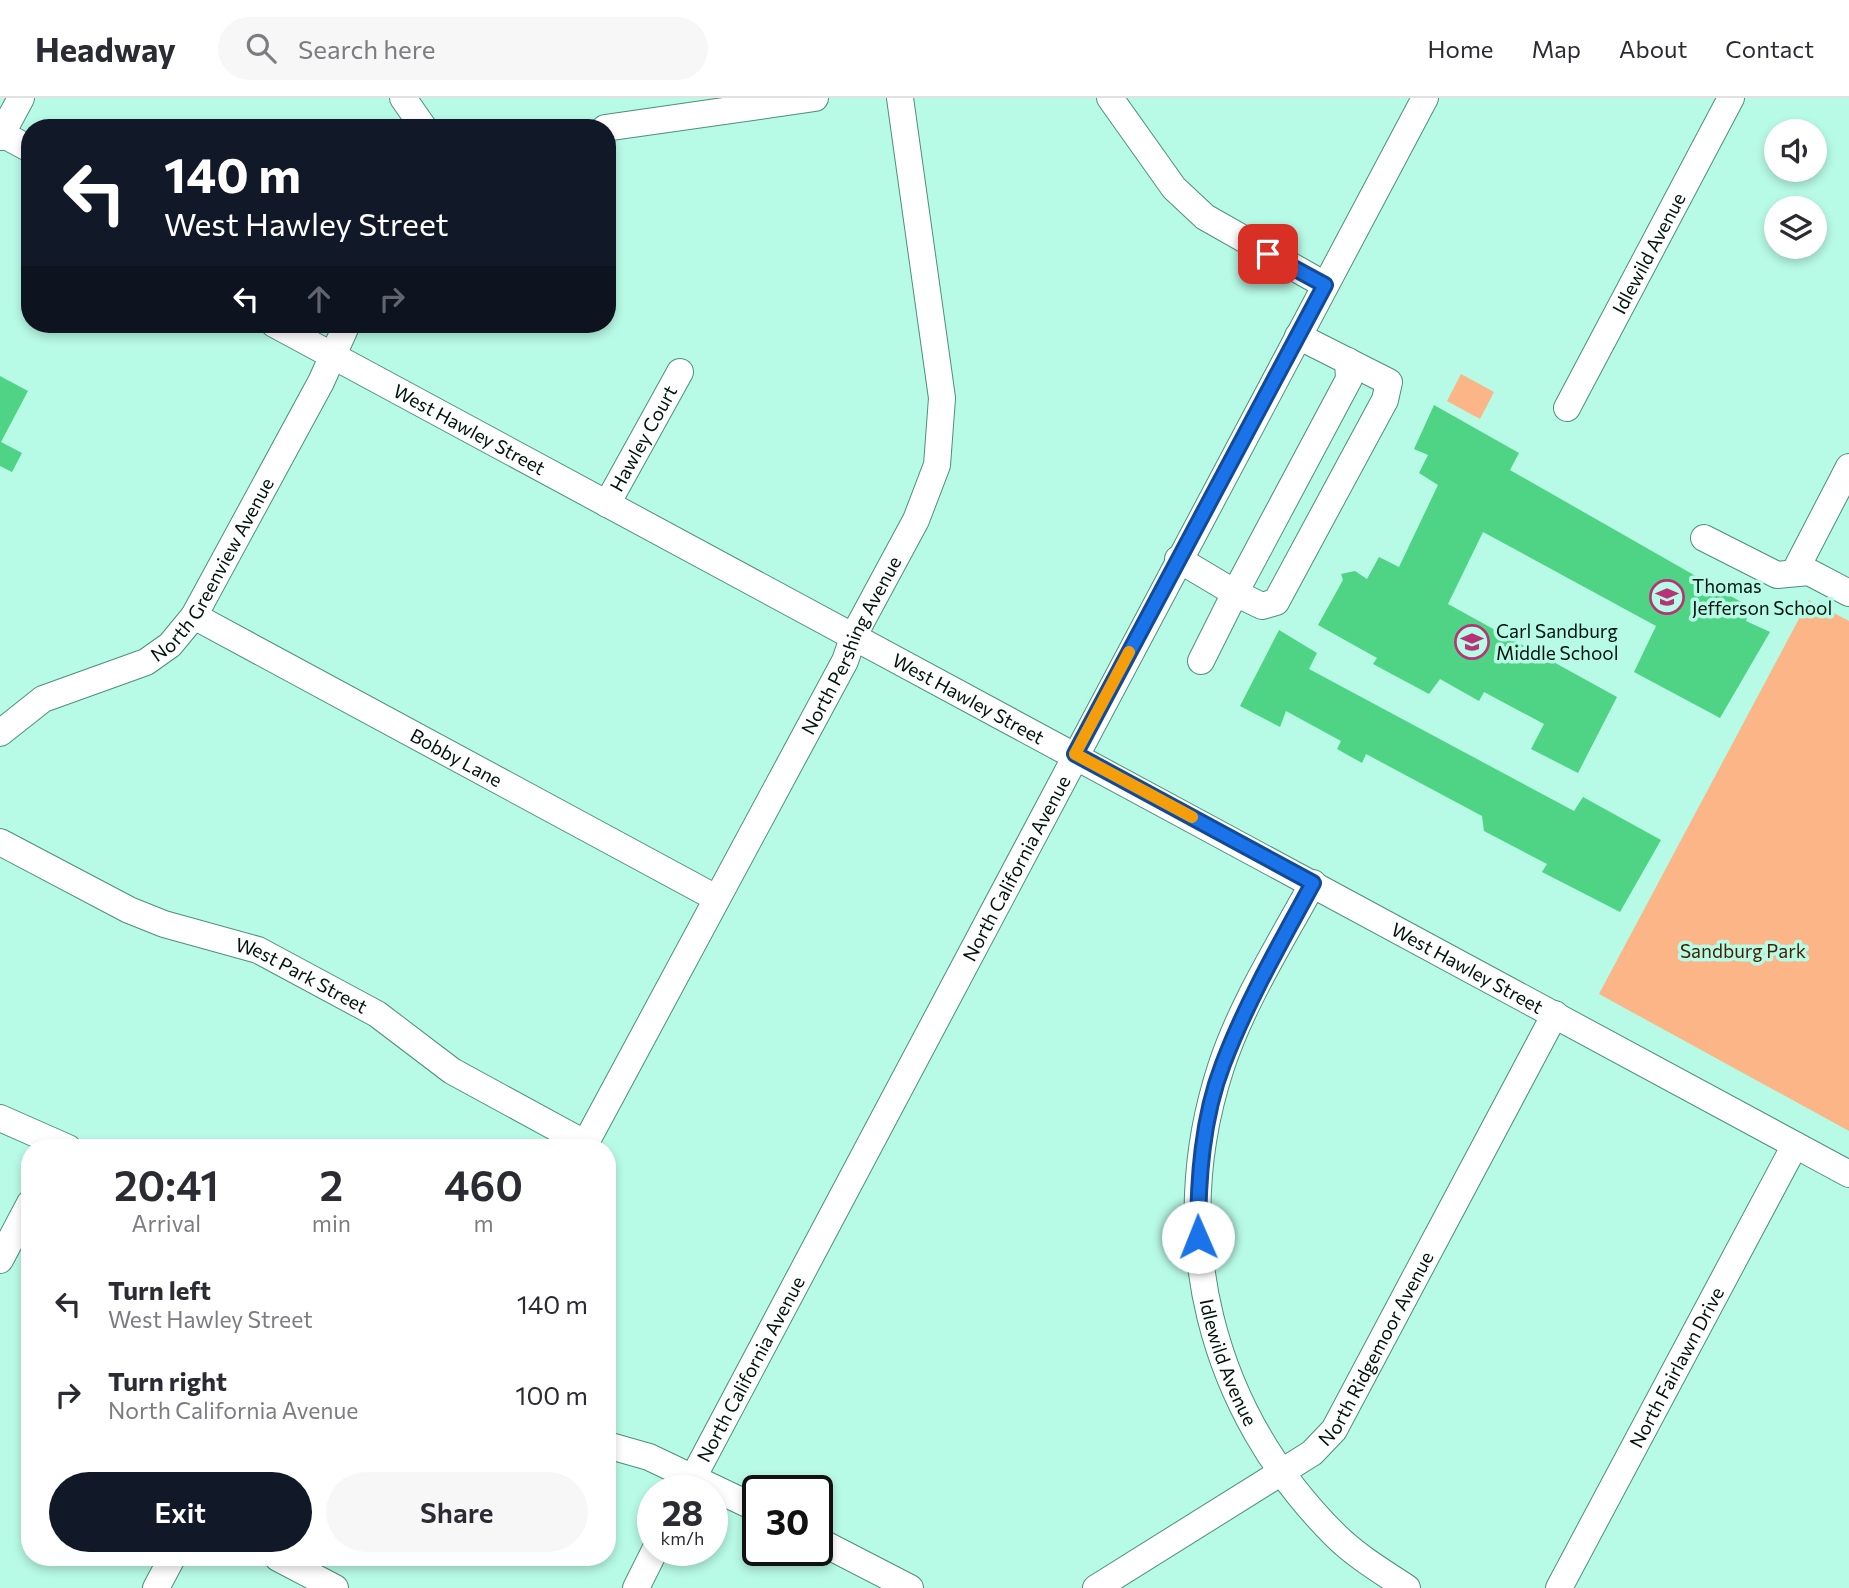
<!DOCTYPE html>
<html lang="en">
<head>
<meta charset="utf-8">
<style>
  :root { --surface:#fff; --page:#f7f7f7; --text:#2b2b33; --muted:#7c7c81; --line:#e1e1e2; --accent:#111827 }
  body { margin:0; font-family:Commissioner,sans-serif; background:var(--page); color:var(--text); height:100vh; display:flex; flex-direction:column; font-size:26px; white-space:nowrap }
  * { box-sizing:border-box; margin:0 }
  p { font-size:23px; color:var(--muted) }
  .icon { flex:none; width:38px; height:38px; fill:none; stroke:currentColor; stroke-width:2; stroke-linecap:round; stroke-linejoin:round }
  .map { position:relative; flex:1; overflow:hidden }
  .side { position:absolute; left:21px; top:1041px; width:595px; height:427px; display:flex; flex-direction:column; background:var(--surface); border-radius:28px; box-shadow:0 4px 10px #0003 }
  .side>* { flex:none }
  .hud { position:absolute; left:21px; top:21px; width:595px; height:214px; border-radius:28px; box-shadow:0 4px 10px #0003; background:#111827; color:#fff; overflow:hidden }
  .controls { position:absolute; left:1764px; top:21px; display:grid; gap:14px }
  .controls a { display:grid; place-items:center; width:63px; height:63px; border-radius:50%; background:var(--surface); box-shadow:0 4px 10px #0003; font-size:35px }
  .speed { position:absolute; left:637px; top:1377px; display:flex; gap:14px; font-size:35px; font-weight:700; text-align:center }
  .speed>* { display:grid; place-content:center; width:91px; height:91px; border-radius:50%; background:var(--surface); box-shadow:0 4px 10px #0003; line-height:1 }
  .speed small { font-size:18px; font-weight:400 }
  .speed .limit { border:4px solid #111; border-radius:10px; background:#fff; color:#111 }
  .pin { position:absolute; display:grid; place-items:center; width:60px; height:60px; color:#fff; margin:-30px; border-radius:14px; box-shadow:0 4px 10px #0006 }
  .me { position:absolute; width:77px; margin:-38px; rotate:359deg; stroke-linejoin:round; filter:drop-shadow(0 0 5px #0008) }
  .turn { display:flex; align-items:center; gap:24px; height:147px; padding:0 28px; font-size:32px }
  .turn .icon { width:91px; height:91px; stroke-width:2.5 }
  .turn b { display:block; font-size:49px; line-height:60px }
  .lanes { display:flex; align-items:center; height:66px; padding:0 28px; background:#0003; justify-content:center; gap:35px; direction:ltr }
  .lanes .off { opacity:.35 }
  .eta { display:flex; justify-content:space-evenly; align-items:center; height:119px; text-align:center }
  .eta b { font-size:42px; font-weight:600; line-height:49px }
  .primary-button { display:flex; gap:14px; margin-top:auto; padding:14px 28px }
  .primary-button a { flex:1; height:80px; border-radius:42px; background:var(--accent); color:#fff; font-size:28px; font-weight:600; line-height:80px; text-align:center }
  .primary-button a+a { background:var(--page); color:var(--text) }
  ul { padding:0; list-style:none }
  li { display:flex; align-items:center; gap:21px; height:91px; padding:0 28px }
  li div { flex:1 }
  li b { display:block; font-size:26px }
  li em { font-style:normal }
  header { display:flex; align-items:center; gap:42px; box-sizing:border-box; height:98px; padding:0 35px; background:var(--surface); border-bottom:2px solid var(--line) }
  header strong { font-size:33px }
  nav { display:flex; gap:38px; margin-inline-start:auto; font-size:24px }
  .search { width:490px; height:63px; background:var(--page); display:flex; align-items:center; gap:18px; box-sizing:border-box; padding:0 24px; border-radius:38px; color:var(--muted); font-size:26px }
  .map>svg:first-child { display:block }
</style>
</head>
<body>
<header>
<strong>Headway</strong>
<div class="search"><svg class="icon" aria-label="search" viewBox="0 0 24 24"><circle cx="10" cy="10" r="6"/><path d="M15 15l6 6"/></svg>Search here</div>
<nav><a>Home</a><a>Map</a><a>About</a><a>Contact</a></nav>
</header>
<div class="map">
<svg width="1849" height="1490" viewBox="0 0 1849 1490">
  <rect width="100%" height="100%" fill="#b7fae5"/>
  <path fill="#fbb587" d="M1461,276L1494,294L1480,321L1447,303Z
    M1809,502L1849,523V1033L1599,896Z"/>
  <path fill="#4fd385" d="M0,278L28,293L1,344L22,355L12,374L0,368Z
    M1434,307L1519,355L1510,372L1750,509L1746,523L1770,534L1720,620L1634,574L1656,528L1483,434L1448,506L1617,599L1578,675L1531,651L1544,626L1484,594L1479,603L1440,581L1429,596L1373,566L1377,560L1318,527L1343,482L1341,476L1355,473L1367,481L1379,459L1399,469L1438,387L1419,375L1428,357L1414,351Z
    M1279,532L1317,555L1309,571L1574,713L1583,699L1661,742L1620,814L1542,774L1547,766L1484,733L1482,718L1366,656L1362,665L1337,651L1341,643L1286,613L1280,629L1240,608Z"/>
  <g fill="none" stroke-linecap="round" stroke-linejoin="round">
    <g stroke="#4e8e7d" stroke-width="28">
      <g id="minor">
        <path d="M403,0L424,30"/>
        <path d="M1110,0L1174,90L1205,119L1325,187"/>
        <path d="M605,30L815,0"/>
        <path d="M0,35L30,51"/>
        <path d="M0,39L21,0"/>
        <path id="s1" d="M274,226L1849,1076"/>
        <path id="s2" d="M1567,310L1731,0"/>
        <path id="s3" d="M607,406L680,274"/>
        <path d="M1704,440L1777,477L1809,474L1849,495"/>
        <path d="M1178,461L1235,495L1349,281L1348,263"/>
        <path d="M1794,475L1849,369"/>
        <path id="s4" d="M194,518L716,800"/>
        <path d="M1201,563L1235,495L1262,508L1276,504L1385,302L1389,284L1298,238"/>
        <path id="s5" d="M0,635L43,601L146,564L170,547L194,518L321,284L347,226"/>
        <path id="s6" d="M0,744L129,812L164,826L258,852L377,916L452,973L586,1046"/>
        <path id="s7" d="M1313,785C1281,844 1242,905 1221,969C1166,1138 1210,1312 1335,1437C1356,1458 1383,1474 1407,1490"/>
        <path d="M0,1020L68,1050"/>
        <path id="s8" d="M583,1050L845,563L854,537L916,422L937,367L942,300L900,0"/>
        <path d="M0,1162L30,1105"/>
        <path d="M607,1347L649,1359L758,1411"/>
        <path id="s9" d="M686,1393L1425,0"/>
        <path d="M817,1442L910,1490"/>
        <path d="M278,1460L335,1490"/>
        <path d="M156,1490L172,1460"/>
        <path d="M636,1490L655,1452"/>
        <path id="s10" d="M1096,1490L1312,1355L1334,1332L1555,916"/>
        <path id="s11" d="M1559,1490L1795,1047"/>
      </g>
    </g>
    <use href="#minor" stroke="#fff" stroke-width="26"/>
  </g>
  <g fill="none" stroke-linecap="round" stroke-linejoin="round">
    <g stroke="#114b97" stroke-width="18">
      <path id="route" d="M1198,1139C1198,1082 1202,1020 1223,966C1247,903 1281,844 1313,785L1075,656L1325,187L1268,156"/>
    </g>
    <use href="#route" stroke="#1a73e8" stroke-width="12"/>
    <path stroke="#f59e0b" stroke-width="12" d="M1129,554L1075,656L1192,719"/>
  </g>
  <defs>
    <g id="school-ring" transform="scale(1.75)"><circle r="9.5" fill="#b7fae5" stroke="#b83276" stroke-width="1.5"/><path d="M0-5L7-2L0 1L-7-2ZM-4 1L0 2.5L4 1V4Q0 6-4 4Z" fill="#b83276"/></g>
  </defs>
  <g fill-rule="evenodd">
    <use href="#school-ring" x="1667" y="499"/>
    <use href="#school-ring" x="1472" y="544"/>
  </g>
  <g text-anchor="middle" stroke-width="7" stroke-linejoin="round" paint-order="stroke">
    <g font-size="19" fill="#00130d" stroke="#b7fae5">
      <text dy="7" stroke="none"><textPath href="#s2" startOffset="175">Idlewild Avenue</textPath></text>
      <text dy="7" stroke="none"><textPath href="#s1" startOffset="222">West Hawley Street</textPath></text>
      <text dy="7" stroke="none"><textPath href="#s3" startOffset="75">Hawley Court</textPath></text>
      <text dy="7" stroke="none"><textPath href="#s5" startOffset="280">North Greenview Avenue</textPath></text>
      <text dy="7" stroke="none"><textPath href="#s8" startOffset="570">North Pershing Avenue</textPath></text>
      <text dy="7" stroke="none"><textPath href="#s1" startOffset="789">West Hawley Street</textPath></text>
      <text dy="7" stroke="none"><textPath href="#s4" startOffset="298">Bobby Lane</textPath></text>
      <text dy="7" stroke="none"><textPath href="#s9" startOffset="705">North California Avenue</textPath></text>
      <text dy="7" stroke="none"><textPath href="#s1" startOffset="1356">West Hawley Street</textPath></text>
      <text dy="7" stroke="none"><textPath href="#s6" startOffset="331">West Park Street</textPath></text>
      <text dy="7" stroke="none"><textPath href="#s10" startOffset="378">North Ridgemoor Avenue</textPath></text>
      <text dy="7" stroke="none"><textPath href="#s7" startOffset="508">Idlewild Avenue</textPath></text>
      <text dy="7" stroke="none"><textPath href="#s11" startOffset="250">North Fairlawn Drive</textPath></text>
      <text dy="7" stroke="none"><textPath href="#s9" startOffset="138">North California Avenue</textPath></text>
    </g>
    <g font-size="19" fill="#00130d" stroke="#b7fae5" text-anchor="start">
      <text x="1692" y="495">Thomas<tspan x="1692" dy="22">Jefferson School</tspan></text>
      <text x="1496" y="540">Carl Sandburg<tspan x="1496" dy="22">Middle School</tspan></text>
    </g>
    <g font-size="19" fill="#471e00" stroke="#b7fae5">
      <text x="1743" y="860">Sandburg Park</text>
    </g>
  </g>
</svg>
<div class="controls">
<a><svg class="icon" aria-label="sound" viewBox="0 0 24 24"><path d="M4 9h4l5-4v14l-5-4H4zM17 9q2 3 0 6"/></svg></a>
<a><svg class="icon" aria-label="layers" viewBox="0 0 24 24"><path d="M12 4l9 5-9 5-9-5zM3 14l9 5 9-5"/></svg></a>
</div>
<div class="speed"><div>28<small>km/h</small></div><div class="limit">30</div></div>
<div class="pin" style="left:1268px;top:156px;background:#d93025"><svg class="icon" aria-label="arrive" viewBox="0 0 24 24"><path d="M6 21V4h12l-3 4 3 4H6"/></svg></div>
<svg class="me" style="left:1198px;top:1139px" viewBox="-20 -20 40 40"><circle r="19" fill="#fff"/><path d="M0-13L10 11 0 6-10 11z" fill="#1a73e8"/></svg>
<div class="hud">
<div class="turn"><svg class="icon" aria-label="left" viewBox="0 0 24 24"><path d="M17 20v-9H6M10 6l-5 5 5 5"/></svg><div><b>140 m</b>West Hawley Street</div></div>
<div class="lanes"><svg class="icon" aria-label="left" viewBox="0 0 24 24"><path d="M17 20v-9H6M10 6l-5 5 5 5"/></svg><svg class="icon off" aria-label="ahead" viewBox="0 0 24 24"><path d="M12 20V5M6 11l6-6 6 6"/></svg><svg class="icon off" aria-label="right" viewBox="0 0 24 24"><path d="M7 20v-9h11M14 6l5 5-5 5"/></svg></div>
</div>
<section class="side">
<div class="eta">
<div><b>20:41</b><p>Arrival</p></div>
<div><b>2</b><p>min</p></div>
<div><b>460</b><p>m</p></div>
</div>
<ul>
<li><svg class="icon" aria-label="left" viewBox="0 0 24 24"><path d="M17 20v-9H6M10 6l-5 5 5 5"/></svg><div><b>Turn left</b><p>West Hawley Street</p></div><em>140 m</em></li>
<li><svg class="icon" aria-label="right" viewBox="0 0 24 24"><path d="M7 20v-9h11M14 6l5 5-5 5"/></svg><div><b>Turn right</b><p>North California Avenue</p></div><em>100 m</em></li>
</ul>
<div class="primary-button"><a>Exit</a><a>Share</a></div>
</section>
</div>
</body>
</html>
